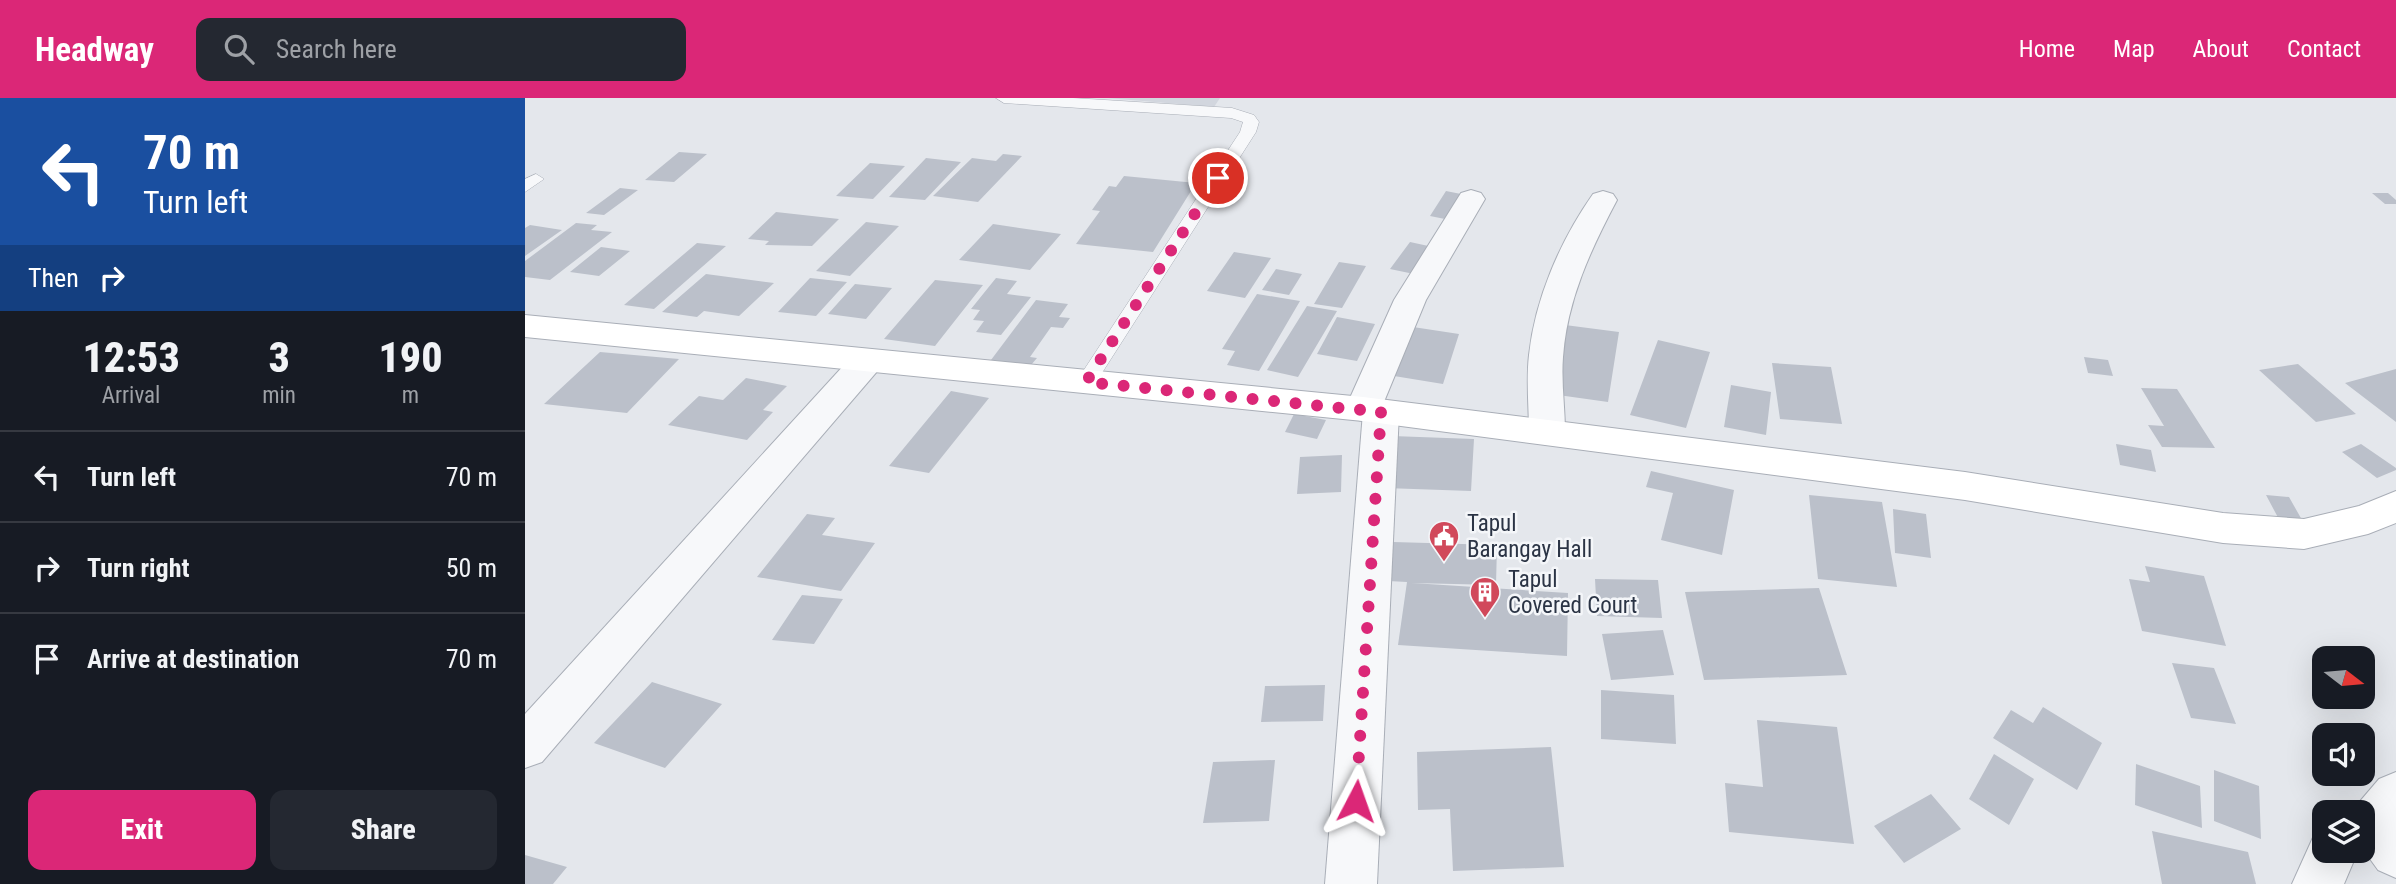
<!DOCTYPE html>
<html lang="en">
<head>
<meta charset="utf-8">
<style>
  :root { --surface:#171b24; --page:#242831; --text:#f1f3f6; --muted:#9ea1a6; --line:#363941; --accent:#db2777 }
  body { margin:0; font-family:"Roboto Condensed",sans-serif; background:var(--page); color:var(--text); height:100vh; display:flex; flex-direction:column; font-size:26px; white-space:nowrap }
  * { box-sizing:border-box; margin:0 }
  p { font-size:23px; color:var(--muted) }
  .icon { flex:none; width:38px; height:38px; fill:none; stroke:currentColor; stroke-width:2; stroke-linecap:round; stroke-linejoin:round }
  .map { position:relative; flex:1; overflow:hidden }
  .details { display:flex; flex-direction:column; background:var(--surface); width:525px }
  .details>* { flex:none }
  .top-card { background:#1a4fa0; color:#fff; overflow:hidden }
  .needle { width:46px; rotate:106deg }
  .controls { position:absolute; left:1787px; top:548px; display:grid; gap:14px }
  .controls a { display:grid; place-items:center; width:63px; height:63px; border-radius:14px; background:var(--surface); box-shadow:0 7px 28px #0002; font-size:35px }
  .pin { position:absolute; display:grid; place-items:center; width:60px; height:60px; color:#fff; margin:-30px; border:4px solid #fff; border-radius:50%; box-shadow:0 2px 7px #0007 }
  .me { position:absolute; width:77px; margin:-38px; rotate:4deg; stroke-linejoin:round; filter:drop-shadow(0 0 5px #0008) }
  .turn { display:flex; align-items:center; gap:24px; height:147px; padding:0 28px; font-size:32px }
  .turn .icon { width:91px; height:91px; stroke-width:2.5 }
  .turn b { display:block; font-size:49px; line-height:60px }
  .then { display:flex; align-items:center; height:66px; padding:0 28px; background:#0003; gap:14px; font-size:26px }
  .eta { display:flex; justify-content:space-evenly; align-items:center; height:119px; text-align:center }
  .eta b { font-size:42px; font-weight:800; line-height:49px }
  .cta { display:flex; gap:14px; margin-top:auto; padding:14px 28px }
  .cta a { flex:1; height:80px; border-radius:14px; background:var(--accent); color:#fff; font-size:28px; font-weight:800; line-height:80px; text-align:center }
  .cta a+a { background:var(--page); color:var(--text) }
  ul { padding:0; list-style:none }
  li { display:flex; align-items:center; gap:21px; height:91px; padding:0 28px; border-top:2px solid var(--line) }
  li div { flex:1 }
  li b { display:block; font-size:26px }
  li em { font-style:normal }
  header { display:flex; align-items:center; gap:42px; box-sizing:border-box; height:98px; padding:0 35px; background:var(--accent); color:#fff }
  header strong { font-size:33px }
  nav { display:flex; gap:38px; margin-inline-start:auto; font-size:24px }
  .search { width:490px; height:63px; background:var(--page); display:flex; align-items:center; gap:18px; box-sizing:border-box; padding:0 24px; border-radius:14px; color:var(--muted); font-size:26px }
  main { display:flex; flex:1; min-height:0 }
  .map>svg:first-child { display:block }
</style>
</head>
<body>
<header>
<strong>Headway</strong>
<div class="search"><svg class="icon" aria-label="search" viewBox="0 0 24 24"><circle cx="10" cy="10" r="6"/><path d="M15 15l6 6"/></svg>Search here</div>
<nav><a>Home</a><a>Map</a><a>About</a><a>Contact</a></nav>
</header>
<main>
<section class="details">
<div class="top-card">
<div class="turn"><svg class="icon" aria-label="left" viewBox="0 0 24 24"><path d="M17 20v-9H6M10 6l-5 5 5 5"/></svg><div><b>70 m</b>Turn left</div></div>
<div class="then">Then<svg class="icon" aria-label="right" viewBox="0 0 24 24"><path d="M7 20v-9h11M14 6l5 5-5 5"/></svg></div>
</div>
<div class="eta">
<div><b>12:53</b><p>Arrival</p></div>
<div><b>3</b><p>min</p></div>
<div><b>190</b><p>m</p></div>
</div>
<ul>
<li><svg class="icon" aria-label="left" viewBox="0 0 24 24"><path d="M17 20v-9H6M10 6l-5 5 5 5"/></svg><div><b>Turn left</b></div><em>70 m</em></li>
<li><svg class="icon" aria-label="right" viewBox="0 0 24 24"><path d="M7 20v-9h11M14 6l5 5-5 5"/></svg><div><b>Turn right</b></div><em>50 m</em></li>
<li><svg class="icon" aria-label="arrive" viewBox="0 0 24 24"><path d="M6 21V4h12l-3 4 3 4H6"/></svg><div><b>Arrive at destination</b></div><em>70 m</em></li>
</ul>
<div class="cta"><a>Exit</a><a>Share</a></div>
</section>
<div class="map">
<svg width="1871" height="786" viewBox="0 0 1871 786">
  <rect width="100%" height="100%" fill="#e4e7ec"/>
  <path fill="#d2d6de" d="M582,0H695L689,9Z"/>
  <path fill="#bbc0ca" d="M154,54L182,56L149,84L120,82Z
    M478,56L497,58L453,104L408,98L447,60L471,63Z
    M401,60L436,64L400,102L364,99Z
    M345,65L380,68L348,101L311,98Z
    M599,78L671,85L628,154L551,146L575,113L567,112L584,88L591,89Z
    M95,90L113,92L79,117L61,115Z
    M921,93L946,98L930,123L905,118Z
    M1847,95H1863L1871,102V106H1860Z
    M251,114L314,121L287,148L240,147L244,143L223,141Z
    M341,124L374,128L325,178L291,173Z
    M51,125L72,127L66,132L87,134L25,182L0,179V163Z
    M468,126L536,136L505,172L434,162Z
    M5,127L37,132L0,158V130Z
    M885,144L908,149L889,176L865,171Z
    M172,145L201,148L129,211L99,207Z
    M76,149L105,153L74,178L45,174Z
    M709,154L746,160L720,200L682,193Z
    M814,164L841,168L817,210L789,206Z
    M751,171L777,176L764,197L737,192Z
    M181,176L249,185L214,218L179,213L172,219L137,214Z
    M285,180L322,184L291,218L253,214Z
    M471,180L492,183L482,196L506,199L476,237L451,234L459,223L448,222L455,212L446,211Z
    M410,182L458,187L410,248L359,241Z
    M330,186L367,190L341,221L303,216Z
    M732,196L775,203L734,273L702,267L710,253L697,251Z
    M511,202L543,206L534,219L545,220L538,230L526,229L505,259L512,260L506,267L466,262Z
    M782,208L812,213L773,279L742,272Z
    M812,219L850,226L832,263L792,256Z
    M1040,227L1094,234L1083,304L1026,296Z
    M888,229L934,236L918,286L869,278Z
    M1133,242L1185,254L1161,330L1105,317Z
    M75,254L154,261L102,315L19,306Z
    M1559,259L1583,262L1588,278L1563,275Z
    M1247,265L1306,269L1317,326L1255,321Z
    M1773,266L1831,316L1791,324L1734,272Z
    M1871,271V324L1820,285Z
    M221,280L262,288L238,312L248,314L222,342L143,327L174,298L198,302Z
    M1206,287L1246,294L1241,337L1199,329Z
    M1616,290L1652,291L1690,350L1637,349L1623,327L1639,328Z
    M426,293L464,300L404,375L364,368Z
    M769,316L801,322L792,341L760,334Z
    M867,338L949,341L946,393L860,390Z
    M1591,346L1626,352L1631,374L1595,367Z
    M1836,346L1871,370V372L1852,380L1817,354Z
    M817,357L816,394L772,396L775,359Z
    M1126,373L1209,392L1197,457L1136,442L1148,395L1121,389Z
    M1284,397L1357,404L1372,489L1293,481Z
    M1741,397L1764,399L1781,429L1757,427Z
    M1368,411L1401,416L1406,460L1370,455Z
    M282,416L310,420L297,437L350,445L316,493L232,479Z
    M868,444L972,447L971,487L887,485L1043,495L1042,558L873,547L882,484L863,483Z
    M1620,468L1679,478L1701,548L1617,533L1604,481L1625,484Z
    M1070,481L1133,482L1137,520L1072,518Z
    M1294,490L1322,577L1179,582L1160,494Z
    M277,497L318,501L289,546L247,542Z
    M1138,532L1149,577L1086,582L1077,536Z
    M1647,565L1689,570L1711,626L1666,620Z
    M127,584L197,606L140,670L69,645Z
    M800,587L798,623L736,624L740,588Z
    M1076,592L1149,597L1151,646L1076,641Z
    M1518,609L1577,645L1552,692L1468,640L1486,612L1508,625Z
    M1232,622L1312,629L1329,746L1204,734L1200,685L1238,689Z
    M1026,649L1039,769L928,773L925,711L893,712L892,654Z
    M1469,656L1509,681L1484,727L1444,701Z
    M750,662L744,723L678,725L688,664Z
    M1611,666L1675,688L1677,730L1610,707Z
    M1689,672L1734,688L1736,741L1689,723Z
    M1406,696L1436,731L1379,765L1349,728Z
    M1627,733L1723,754L1731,786H1637Z
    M0,757L42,769L28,786H0Z"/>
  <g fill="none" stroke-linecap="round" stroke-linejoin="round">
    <g stroke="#a9aeb7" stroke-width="1">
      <path id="service" d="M471,0H548L707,10L729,17L734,24L731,34L568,289H554L551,284L715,34L718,24L706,20L479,5Z
        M11,76L19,81L0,94V81Z"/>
    </g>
    <g stroke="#a9aeb7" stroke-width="2">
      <path id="minor" d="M946,92L956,95L960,101L901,202L856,311L851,320L838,323L825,320L820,311L869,202L936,95Z
        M1078,93L1088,96L1092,102C1066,151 1042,202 1038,259C1036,284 1040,309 1040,334L1035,343L1022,347L1009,343L1004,334C1004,309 1001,283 1004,257C1010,201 1035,143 1068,96Z
        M343,251L355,254L360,262L355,270L17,664L0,670V616L331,254Z
        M1871,674V780L1853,772L1840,754L1833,753L1819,786H1767L1790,735L1799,731V752H1838V714H1821L1831,708L1854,681Z"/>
    </g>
    <g stroke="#a9aeb7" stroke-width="2">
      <path id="tertiary" d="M856,302L869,305L874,314L852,786H800L838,314L843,305Z"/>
    </g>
    <g stroke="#a9aeb7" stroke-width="2">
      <path id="secondary" d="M0,217L838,299L1440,374L1698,415L1779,421L1834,408L1871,393V425L1843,436L1779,451L1698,445L1440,402L838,323L0,239Z"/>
    </g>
    <use href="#service" fill="#f7f8fa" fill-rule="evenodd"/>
    <use href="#minor" fill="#f7f8fa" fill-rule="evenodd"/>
    <use href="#tertiary" fill="#f7f8fa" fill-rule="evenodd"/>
    <use href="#secondary" fill="#fff" fill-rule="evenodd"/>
  </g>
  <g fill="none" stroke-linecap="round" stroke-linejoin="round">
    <path stroke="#db2777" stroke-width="12" stroke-dasharray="0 21.6" d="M693,80L561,284L856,314L831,703"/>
  </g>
  <defs>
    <g id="civic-pin" transform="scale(1.575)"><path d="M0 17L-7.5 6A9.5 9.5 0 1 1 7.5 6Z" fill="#d1495b" stroke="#f4f6f9"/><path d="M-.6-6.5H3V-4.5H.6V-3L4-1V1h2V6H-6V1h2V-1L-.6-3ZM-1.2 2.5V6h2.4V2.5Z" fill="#fff"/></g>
    <g id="building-pin" transform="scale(1.575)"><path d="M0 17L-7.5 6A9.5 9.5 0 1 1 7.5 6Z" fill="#d1495b" stroke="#f4f6f9"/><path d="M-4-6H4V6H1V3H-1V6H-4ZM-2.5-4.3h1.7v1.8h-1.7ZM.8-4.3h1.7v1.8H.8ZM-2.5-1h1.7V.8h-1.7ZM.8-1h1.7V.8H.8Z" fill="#fff"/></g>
  </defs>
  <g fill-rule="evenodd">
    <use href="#civic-pin" x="919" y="438"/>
    <use href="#building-pin" x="960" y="494"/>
  </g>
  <g text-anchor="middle" stroke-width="5" stroke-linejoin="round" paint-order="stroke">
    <g font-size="23" fill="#2b3445" stroke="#f4f6f9" text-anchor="start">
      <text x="942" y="433">Tapul<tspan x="942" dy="26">Barangay Hall</tspan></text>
      <text x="983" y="489">Tapul<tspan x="983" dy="26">Covered Court</tspan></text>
    </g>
  </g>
</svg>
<div class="controls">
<a><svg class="needle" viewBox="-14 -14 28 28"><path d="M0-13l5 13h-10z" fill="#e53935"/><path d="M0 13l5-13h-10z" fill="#9ea1a6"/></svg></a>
<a><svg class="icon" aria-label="sound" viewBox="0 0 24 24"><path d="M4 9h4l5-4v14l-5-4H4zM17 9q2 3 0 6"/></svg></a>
<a><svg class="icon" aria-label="layers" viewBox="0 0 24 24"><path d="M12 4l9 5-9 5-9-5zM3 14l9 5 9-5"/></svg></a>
</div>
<div class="pin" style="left:693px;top:80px;background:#d93025"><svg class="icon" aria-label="arrive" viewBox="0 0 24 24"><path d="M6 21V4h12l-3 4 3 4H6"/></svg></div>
<svg class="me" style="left:831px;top:703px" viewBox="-20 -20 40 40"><path d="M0-17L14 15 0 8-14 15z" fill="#db2777" stroke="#fff" stroke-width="4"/></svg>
</div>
</main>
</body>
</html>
